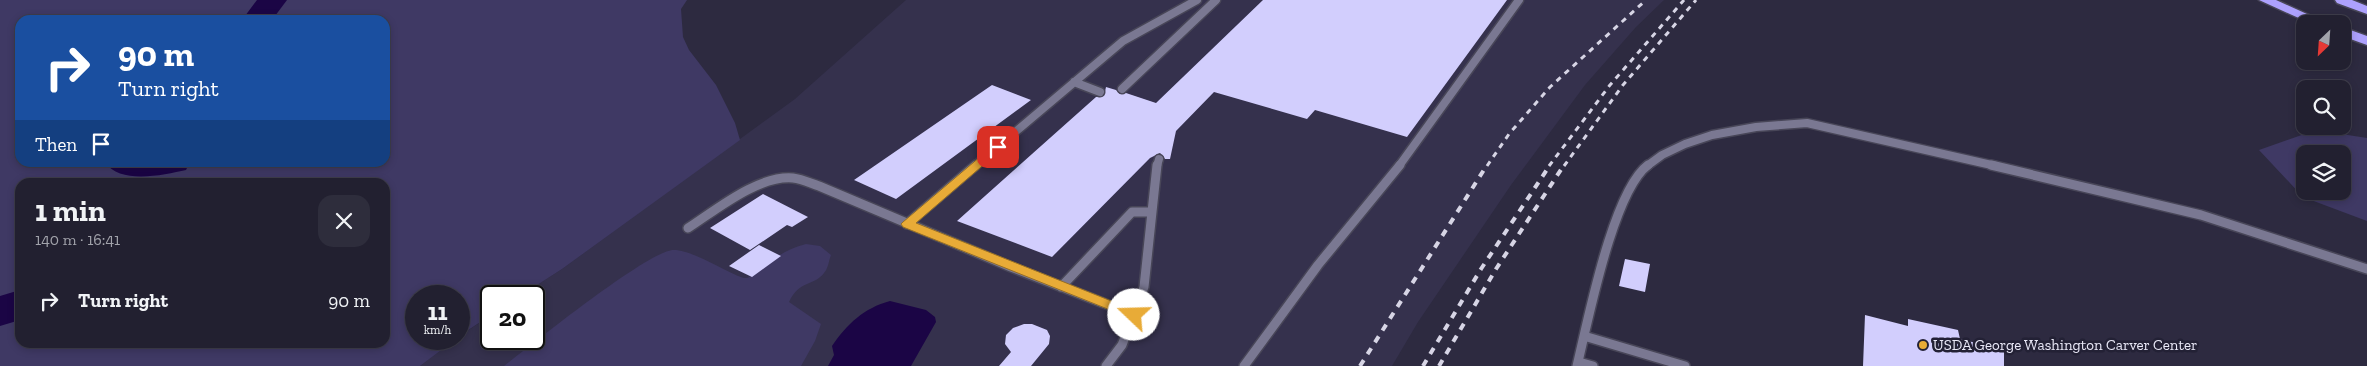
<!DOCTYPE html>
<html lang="en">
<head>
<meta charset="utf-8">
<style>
  :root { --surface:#222030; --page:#2e2d3c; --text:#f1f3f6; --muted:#a2a3ab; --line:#3f3e4c }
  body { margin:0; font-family:"Zilla Slab",serif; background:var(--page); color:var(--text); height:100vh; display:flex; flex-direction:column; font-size:19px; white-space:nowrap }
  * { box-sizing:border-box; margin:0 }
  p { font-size:16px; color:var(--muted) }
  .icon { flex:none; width:28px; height:28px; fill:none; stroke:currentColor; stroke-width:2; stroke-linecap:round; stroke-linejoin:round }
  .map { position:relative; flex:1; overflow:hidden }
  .details { position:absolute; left:15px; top:178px; width:375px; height:170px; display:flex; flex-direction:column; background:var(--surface); border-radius:15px; box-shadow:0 2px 8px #0003,0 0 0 1px var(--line) }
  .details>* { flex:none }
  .top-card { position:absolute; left:15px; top:15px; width:375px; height:152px; border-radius:15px; box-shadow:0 2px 8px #0003,0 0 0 1px var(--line); background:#1a4fa0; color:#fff; overflow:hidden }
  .needle { width:32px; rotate:205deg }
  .tools { position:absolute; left:2296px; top:15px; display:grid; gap:10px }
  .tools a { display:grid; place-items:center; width:55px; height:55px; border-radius:10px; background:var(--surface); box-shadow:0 2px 8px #0003,0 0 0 1px var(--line); font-size:25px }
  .speed { position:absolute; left:405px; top:285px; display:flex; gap:10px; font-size:25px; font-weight:700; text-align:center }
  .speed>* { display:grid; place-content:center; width:65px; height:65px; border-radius:50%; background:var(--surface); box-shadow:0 2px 8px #0003,0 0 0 1px var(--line); line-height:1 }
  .speed small { font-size:12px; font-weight:400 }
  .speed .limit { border:2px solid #111; border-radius:8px; background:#fff; color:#111 }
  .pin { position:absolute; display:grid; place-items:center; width:42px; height:42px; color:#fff; margin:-21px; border-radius:10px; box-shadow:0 2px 8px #0006 }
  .me { position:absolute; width:55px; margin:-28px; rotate:291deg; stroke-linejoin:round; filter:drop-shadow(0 0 4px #0008) }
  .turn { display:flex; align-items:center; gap:18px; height:105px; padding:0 20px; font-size:22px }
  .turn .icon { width:65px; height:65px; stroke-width:2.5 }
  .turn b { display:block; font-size:35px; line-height:42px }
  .then { display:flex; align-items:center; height:48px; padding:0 20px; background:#0003; gap:10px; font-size:19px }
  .round { display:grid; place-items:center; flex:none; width:52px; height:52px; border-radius:15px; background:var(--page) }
  .headline { display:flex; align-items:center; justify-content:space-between; height:85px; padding:0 20px }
  h1 { font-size:30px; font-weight:800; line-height:38px }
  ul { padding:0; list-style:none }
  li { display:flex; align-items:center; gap:15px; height:75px; padding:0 20px }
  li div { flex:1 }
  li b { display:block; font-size:19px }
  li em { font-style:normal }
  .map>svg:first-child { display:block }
</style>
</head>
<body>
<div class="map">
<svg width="2367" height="366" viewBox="0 0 2367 366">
  <rect width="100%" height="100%" fill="#2d2a40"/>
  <path fill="#35314d" d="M906,0H1664L1636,27L1585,85L1511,185L1418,322L1392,366H420L456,339H459L464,333L491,315V339H534V296H520L562,269L795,99Z"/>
  <path fill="#3f3964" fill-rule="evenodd" d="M0,0H687L681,9L683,37L689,50L716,85L735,123L740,140L562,269L520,296H491V315L459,336V296H416V339H456L420,366H0ZM20,20H385V162H20ZM20,182H385V342H20Z
    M2316,130L2367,138V221L2303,197L2259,150ZM2305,154H2342V191H2305Z
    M806,244L820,246L831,255C829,260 828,269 824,273C813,287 800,279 789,302L821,324L815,341L801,366H504C530,346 650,249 674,250C695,250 738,280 747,278C752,277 758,270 763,267C777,256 789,248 806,244Z"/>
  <path fill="#1b0545" d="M890,301L926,310L935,317L936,322L911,366H828L834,355L832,346C847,324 864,308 890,301Z"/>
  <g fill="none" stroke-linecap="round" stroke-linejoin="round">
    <path fill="#1b0545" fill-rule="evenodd" d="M257,0H287L272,20H242Z
      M105,162H190L186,170C163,175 120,185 105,162Z
      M20,290V320L0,326V296Z"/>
  </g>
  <path fill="#d2cefd" d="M1263,0H1507L1407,137L1315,110L1307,119L1214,92L1176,131L1170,159H1165L1160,153L1150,158L1052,257L957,221L1096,97L1104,96L1106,87L1116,90L1120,94L1126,93L1156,103Z
    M992,85L1031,100L896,199L854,180Z
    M763,194L808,217L792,227L787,225L750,250L710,228Z
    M759,245L781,256L752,277L729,266Z
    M1625,259L1650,264L1645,292L1619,286Z
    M1865,315L1908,326V319L1958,330L1960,339L2004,350V366H1863Z
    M1024,324H1032L1047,330L1050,336L1049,344L1031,366H999L1011,352L1005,344L1006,335L1013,328Z"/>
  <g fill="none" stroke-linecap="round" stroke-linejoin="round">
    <g stroke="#484658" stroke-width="11">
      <path id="lane-far1" d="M1074,82L1100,92
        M1122,89L1216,0
        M975,166L1123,41L1197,0
        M1157,166L1159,159
        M1399,166L1519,0
        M1647,166L1662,155L1685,144L1712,135L1756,127L1807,123L1996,166"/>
    </g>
    <g stroke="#484658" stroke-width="12">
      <path id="lane" d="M1991,165L2201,215L2367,269
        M907,224L976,165
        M688,228C716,210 758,175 793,178C802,179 810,183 819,186L1011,267L1134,315
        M1061,287L1132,212H1150
        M1584,336L1685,366
        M1579,362L1593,366
        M1106,366L1122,345L1144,287L1157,165
        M1244,366L1318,265L1400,165
        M1577,366C1588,321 1613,191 1648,165"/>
    </g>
    <g stroke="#484658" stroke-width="3">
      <path id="highway" d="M2259,0H2276L2329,24H2312Z
        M2335,0H2352L2367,6V14L2337,3Z
        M2342,27L2367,36V45L2342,36Z"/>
    </g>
    <use href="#lane-far1" stroke="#7a7892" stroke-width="8"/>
    <use href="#lane" stroke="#7a7892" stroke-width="9"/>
    <use href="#highway" fill="#ada1fd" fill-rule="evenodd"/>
    <path stroke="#d7d5e5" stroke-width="3" stroke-dasharray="5.5 5.5" stroke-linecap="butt" d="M1487,166L1509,134L1550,87L1646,0
      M1549,166L1610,85L1684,0
      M1564,166L1623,85L1696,0"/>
    <path stroke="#d7d5e5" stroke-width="4" stroke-dasharray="7 7" stroke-linecap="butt" d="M1360,366L1487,165
      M1423,366L1481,269L1550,165
      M1439,366L1496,269L1564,165"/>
  </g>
  <path fill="#e8ab37" stroke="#976f24" d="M998,144L1003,147L1002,149L916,223L1139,312L1141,315L1139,318H1130L903,227L901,224L903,222L994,145Z"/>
  <circle fill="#e8ab37" stroke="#232135" stroke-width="2" cx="1923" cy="345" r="5"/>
  <g text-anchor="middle" stroke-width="5" stroke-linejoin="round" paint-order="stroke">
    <g font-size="15" fill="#eae9f8" stroke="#232135" text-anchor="start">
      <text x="1933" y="350">USDA George Washington Carver Center</text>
    </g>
  </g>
</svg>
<div class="tools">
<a><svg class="needle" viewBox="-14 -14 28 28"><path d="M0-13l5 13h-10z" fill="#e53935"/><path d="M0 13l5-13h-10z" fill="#a2a3ab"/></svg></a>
<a><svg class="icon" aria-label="search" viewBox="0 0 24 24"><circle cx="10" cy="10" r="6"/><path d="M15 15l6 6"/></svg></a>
<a><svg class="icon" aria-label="layers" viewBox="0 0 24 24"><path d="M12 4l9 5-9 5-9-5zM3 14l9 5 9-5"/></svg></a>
</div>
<div class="speed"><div>11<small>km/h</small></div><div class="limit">20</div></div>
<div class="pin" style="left:998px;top:147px;background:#d93025"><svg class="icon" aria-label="arrive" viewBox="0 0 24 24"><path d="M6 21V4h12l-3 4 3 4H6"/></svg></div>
<svg class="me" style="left:1134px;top:315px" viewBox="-20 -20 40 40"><circle r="19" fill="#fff"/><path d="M0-13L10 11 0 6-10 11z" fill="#e8ab37"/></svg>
<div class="top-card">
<div class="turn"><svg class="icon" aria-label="right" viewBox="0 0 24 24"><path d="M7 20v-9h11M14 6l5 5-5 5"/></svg><div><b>90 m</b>Turn right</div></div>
<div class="then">Then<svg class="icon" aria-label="arrive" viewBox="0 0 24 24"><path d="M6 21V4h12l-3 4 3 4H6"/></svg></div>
</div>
<section class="details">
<div class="headline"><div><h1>1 min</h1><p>140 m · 16:41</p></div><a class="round"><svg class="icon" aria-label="close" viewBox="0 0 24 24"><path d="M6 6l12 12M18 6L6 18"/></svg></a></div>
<ul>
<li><svg class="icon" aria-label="right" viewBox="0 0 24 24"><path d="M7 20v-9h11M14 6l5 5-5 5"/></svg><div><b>Turn right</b></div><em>90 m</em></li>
</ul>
</section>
</div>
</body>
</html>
